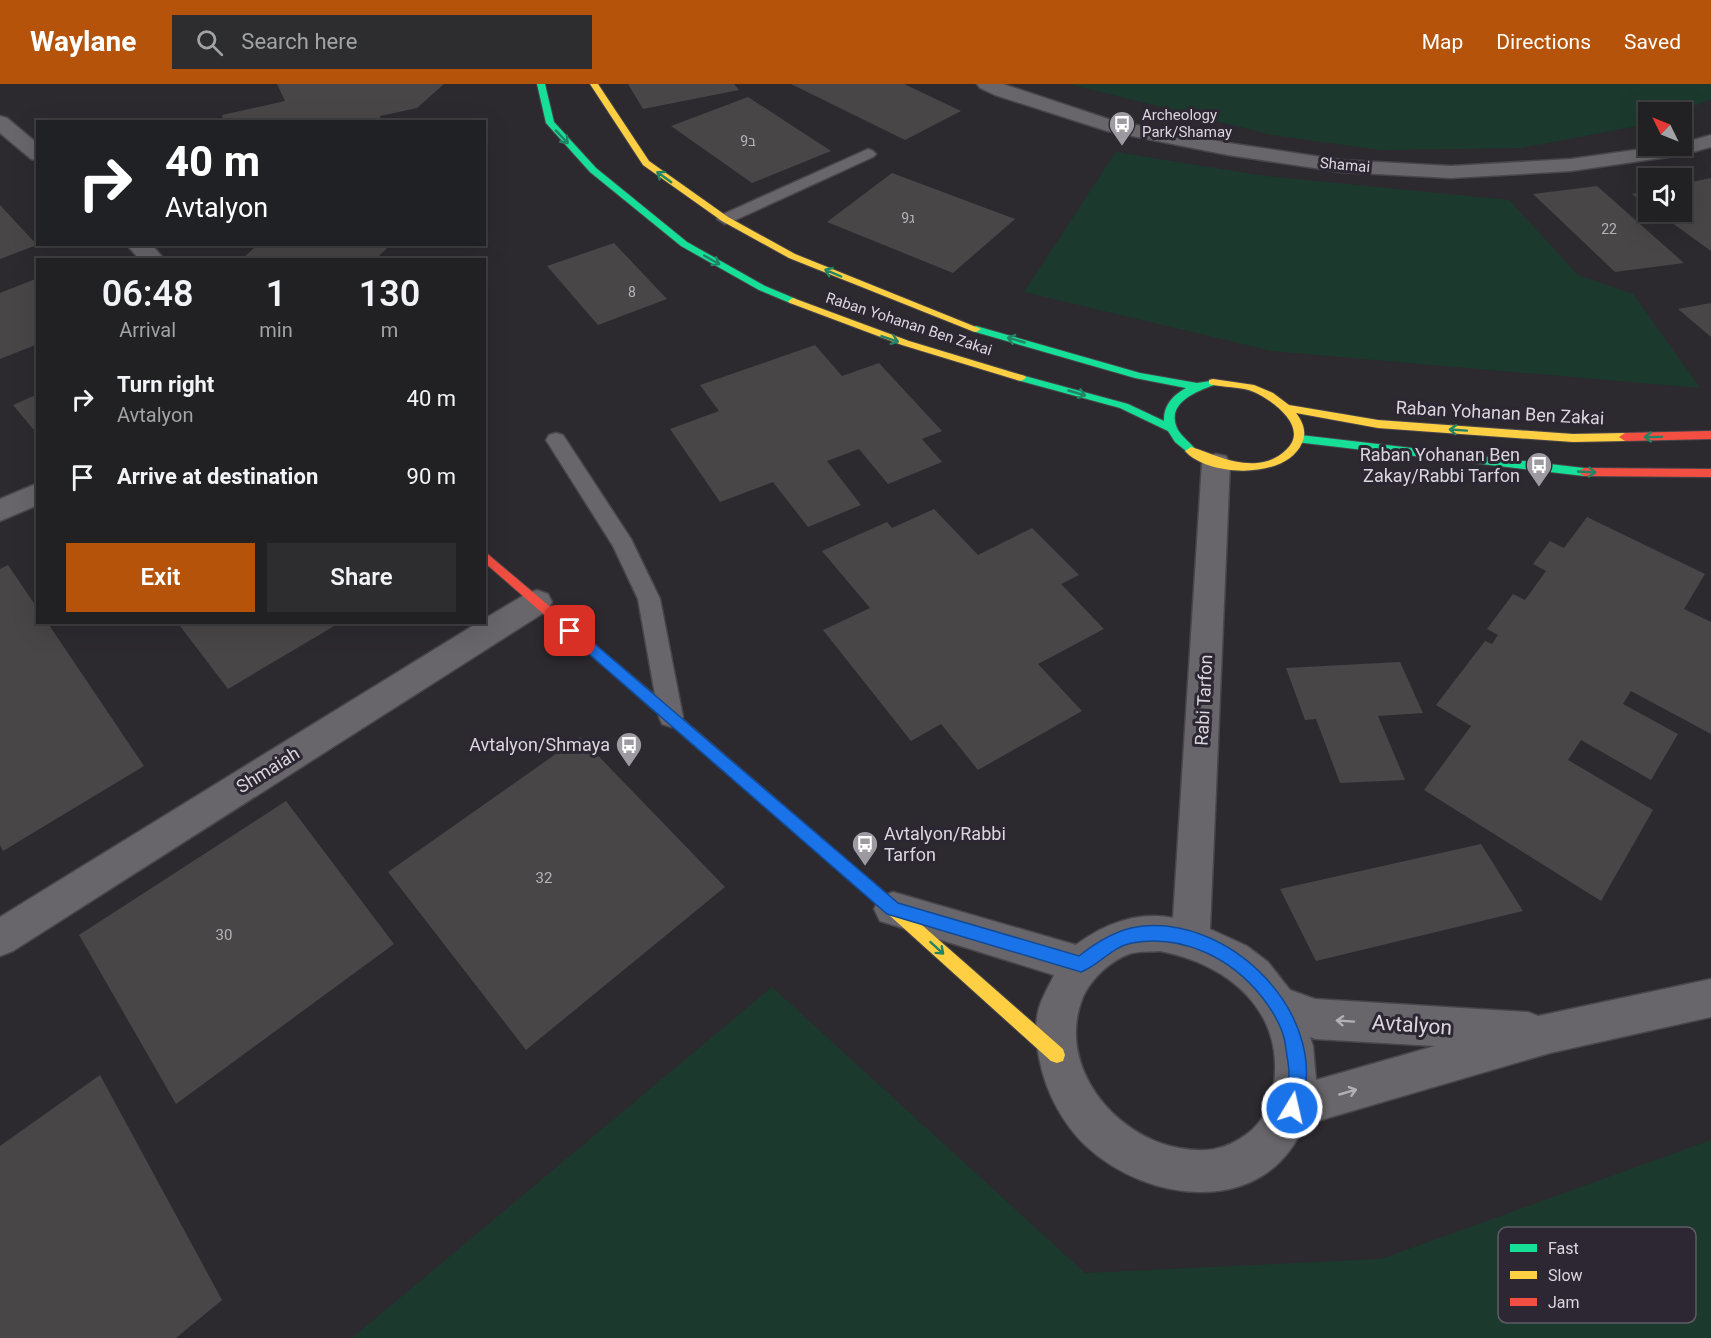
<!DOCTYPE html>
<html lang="en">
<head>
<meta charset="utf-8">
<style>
  :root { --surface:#212023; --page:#2d2d30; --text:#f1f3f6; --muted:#a2a3a6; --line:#3e3e41; --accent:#b45309 }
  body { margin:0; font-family:Georgia,Heebo,serif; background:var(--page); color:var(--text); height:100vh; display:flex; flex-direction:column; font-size:22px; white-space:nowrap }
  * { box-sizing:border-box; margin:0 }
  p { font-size:20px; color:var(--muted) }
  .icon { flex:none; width:33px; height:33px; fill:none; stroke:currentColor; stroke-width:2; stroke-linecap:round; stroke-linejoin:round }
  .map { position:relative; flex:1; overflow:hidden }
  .details { position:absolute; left:36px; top:174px; width:450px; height:366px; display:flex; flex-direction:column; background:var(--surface); border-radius:0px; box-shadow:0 6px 24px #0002,0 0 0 2px var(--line) }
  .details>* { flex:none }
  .top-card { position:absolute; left:36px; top:36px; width:450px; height:126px; border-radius:0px; box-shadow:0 6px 24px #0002,0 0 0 2px var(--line); background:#202124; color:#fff; overflow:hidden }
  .needle { width:39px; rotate:313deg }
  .tools { position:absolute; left:1638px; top:18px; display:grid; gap:12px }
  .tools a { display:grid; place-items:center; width:54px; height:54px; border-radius:0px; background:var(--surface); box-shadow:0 6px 24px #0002,0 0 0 2px var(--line); font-size:30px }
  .pin { position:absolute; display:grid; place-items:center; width:51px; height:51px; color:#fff; margin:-26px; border-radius:12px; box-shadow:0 3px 9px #0006 }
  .me { position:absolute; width:66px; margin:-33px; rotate:9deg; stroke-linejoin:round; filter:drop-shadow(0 0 4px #0008) }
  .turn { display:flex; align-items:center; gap:21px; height:126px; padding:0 30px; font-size:27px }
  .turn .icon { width:78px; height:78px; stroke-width:2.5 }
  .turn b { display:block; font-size:42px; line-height:51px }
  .eta { display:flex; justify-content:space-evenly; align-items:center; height:102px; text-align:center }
  .eta b { font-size:36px; font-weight:600; line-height:42px }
  .primary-button { display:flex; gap:12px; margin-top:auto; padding:12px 30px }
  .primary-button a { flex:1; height:69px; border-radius:0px; background:var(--accent); color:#fff; font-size:24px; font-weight:600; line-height:69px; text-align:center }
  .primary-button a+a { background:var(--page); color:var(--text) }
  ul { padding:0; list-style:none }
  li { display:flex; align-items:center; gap:18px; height:78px; padding:0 30px }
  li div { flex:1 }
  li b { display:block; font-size:22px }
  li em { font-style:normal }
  header { display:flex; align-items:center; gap:36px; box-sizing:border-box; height:84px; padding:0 30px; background:var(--accent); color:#fff }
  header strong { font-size:28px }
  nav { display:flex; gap:33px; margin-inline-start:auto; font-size:21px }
  .search { width:420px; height:54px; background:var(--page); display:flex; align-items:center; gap:15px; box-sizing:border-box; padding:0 21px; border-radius:0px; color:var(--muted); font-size:22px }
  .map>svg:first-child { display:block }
</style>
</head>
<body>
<header>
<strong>Waylane</strong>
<div class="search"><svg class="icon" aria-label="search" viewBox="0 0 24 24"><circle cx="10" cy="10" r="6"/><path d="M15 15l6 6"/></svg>Search here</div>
<nav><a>Map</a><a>Directions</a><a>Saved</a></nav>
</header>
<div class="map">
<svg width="1711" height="1254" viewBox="0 0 1711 1254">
  <rect width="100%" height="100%" fill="#2c2a2f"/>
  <path fill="#1b3a2d" d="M1070,0H1711V15L1681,28H1648V40L1521,64L1381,66L1272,51Z
    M1116,68L1265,92L1509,116L1578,191L1633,210L1700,304L1272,267L1024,208Z
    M772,903L1085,1189L1381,1175L1711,1056V1254H352Z"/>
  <path fill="#494648" d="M277,0H444L417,24L380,32L382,38H224L222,31L285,17Z
    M628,0H734L739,6L643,25Z
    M791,0H904L961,27L905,56Z
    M748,13L831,67L752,99L671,42Z
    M892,89L1015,135L953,189L827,138Z
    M1711,94V167L1657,128H1682V100Z
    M1597,102L1684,179L1615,188L1533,110Z
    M1648,107V122L1632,110Z
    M0,121L37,161L0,175Z
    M614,159L667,215L598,241L547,182Z
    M258,160H391L375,176H241Z
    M38,194V260L0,275V209Z
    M1711,219V253L1678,225Z
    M815,261L842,292L879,279L942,347L922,355L942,378L888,400L859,365L827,377L861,421L808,443L773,398L720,418L670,345L719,327L700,301Z
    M38,310V351L13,321Z
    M934,425L978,471L1032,444L1079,491L1061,500L1104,545L1038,580L1082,627L978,686L941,640L911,657L823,546L870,524L822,467L887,438L892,444Z
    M1587,433L1705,490L1684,525L1711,538V650L1631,607L1623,620L1678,650L1651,696L1581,656L1568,676L1653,726L1601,817L1424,706L1471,642L1436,621L1485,557L1492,560L1498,551L1487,545L1513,510L1525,516L1546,487L1533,480L1550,457L1564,464Z
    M8,481L38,525V538H47L144,682L3,767L0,761V485Z
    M177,538H341L228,605Z
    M1400,578L1423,629L1378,632L1405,696L1340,699L1316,635L1305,636L1286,584Z
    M580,653L725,803L526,966L388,788Z
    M286,717L394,860L176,1020L79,851Z
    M1481,760L1523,827L1316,877L1280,805Z
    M100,991L222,1216L176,1254H0V1062Z"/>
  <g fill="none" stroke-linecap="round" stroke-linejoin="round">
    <g stroke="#48464b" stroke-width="3">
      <path id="lane" d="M868,65L873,67L876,70L873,73L731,138L725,140L717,135L719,132Z
        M556,349L563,351L631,455L660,515L683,633L680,640L671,643L662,640L659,633L638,515L613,462L546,356L549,351Z"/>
    </g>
    <g stroke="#48464b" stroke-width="3">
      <path id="street" d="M977,0H1003L1111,36L1228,59L1341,76L1451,82L1571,75L1663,62H1682V59L1711,51V63L1682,71L1571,87L1451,94L1341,88L1228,71L1107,47L995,11L980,4Z
        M0,32L7,34L38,60V77L31,75L0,49Z
        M126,160H151L165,176H140Z
        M1216,370L1226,372L1230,379L1210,845L1247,862L1268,878L1290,906L1315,915L1528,928L1538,932L1711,895V933L1550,969L1304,1041C1266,1134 1147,1120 1085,1061C1063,1040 1046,1008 1040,978C1036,961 1034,942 1039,924C1042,913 1049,902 1054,891L880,837L874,825L880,813L893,808L1076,861C1104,840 1138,827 1173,834L1202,379L1206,372ZM1160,867C1227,880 1284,925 1274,1000C1272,1020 1264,1037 1247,1050C1225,1066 1206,1069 1179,1064C1114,1052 1055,981 1083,913C1091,895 1110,877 1129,870C1138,867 1150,868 1160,867ZM1310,953L1315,955L1435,962L1316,996L1313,962Z
        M38,399V421L0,437V415Z
        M537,506L548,510L552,518L548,526L13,867L0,872V833L479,538H484V535L526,510Z"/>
    </g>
    <g stroke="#48464b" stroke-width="2">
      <path id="fast" d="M537,0H545L554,38L596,84L687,158L765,202L796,215V219H790L759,206L681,162L590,88L546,39Z
        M976,242L1140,289L1197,299L1217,296V300C1197,307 1164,319 1178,346C1183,354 1191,359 1197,367L1191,371L1175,358L1168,347L1120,324L1017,296L1016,294L1021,291L1128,320L1164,337C1163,322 1173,311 1186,304L1135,294L972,247L971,245Z
        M1300,351L1584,384L1590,388L1584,392L1296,358L1294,355Z"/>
    </g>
    <g stroke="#48464b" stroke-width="2">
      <path id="slow" d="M590,0H598L649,77L728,133L795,170L981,245L976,248L972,247L789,174L722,137L643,81Z
        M793,214L909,257L1025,292L1026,294L1021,297L1017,296L902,261L790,219L788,217Z
        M1213,295L1254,301L1273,309L1289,321L1378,336L1573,350L1625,349L1631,353L1625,357L1573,358L1378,344L1296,329C1303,338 1307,348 1302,359C1286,396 1208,393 1185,367L1191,363C1214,370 1232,381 1257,379C1268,378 1278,374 1286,366C1310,344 1274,317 1254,308C1240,302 1224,304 1209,300V296Z
        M656,615L661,616L898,820L1063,965L1065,971L1063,977L1057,979L1051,977L888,830L651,624L649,620L651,616Z"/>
    </g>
    <g stroke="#48464b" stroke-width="2">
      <path id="jam" d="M1711,347V355L1625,357L1619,353L1625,349Z
        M1584,384L1711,385V393L1584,392L1578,388Z
        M484,467L661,616L663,620L661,624H651L484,478Z"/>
    </g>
    <use href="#lane" fill="#68666a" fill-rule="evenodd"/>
    <use href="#street" fill="#68666a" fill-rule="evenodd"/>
    <use href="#fast" fill="#16e098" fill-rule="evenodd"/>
    <use href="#slow" fill="#ffcf43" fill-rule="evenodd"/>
    <use href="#jam" fill="#f24e42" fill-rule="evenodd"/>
  </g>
  <defs><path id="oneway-shaft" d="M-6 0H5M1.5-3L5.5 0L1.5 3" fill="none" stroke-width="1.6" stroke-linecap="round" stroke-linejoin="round" transform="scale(1.5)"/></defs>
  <g stroke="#218465">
    <use href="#oneway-shaft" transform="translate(562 53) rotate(47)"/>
    <use href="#oneway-shaft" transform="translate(664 93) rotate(-144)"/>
    <use href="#oneway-shaft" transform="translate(712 176) rotate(30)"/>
    <use href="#oneway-shaft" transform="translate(833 189) rotate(-157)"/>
    <use href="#oneway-shaft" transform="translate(890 255) rotate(18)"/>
    <use href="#oneway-shaft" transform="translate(1016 256) rotate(-164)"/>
    <use href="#oneway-shaft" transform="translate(1077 309) rotate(16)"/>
    <use href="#oneway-shaft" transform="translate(1458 346) rotate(-176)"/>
    <use href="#oneway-shaft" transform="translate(1653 353) rotate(179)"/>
    <use href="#oneway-shaft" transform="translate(1587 388) rotate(3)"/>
    <use href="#oneway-shaft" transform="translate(937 864) rotate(42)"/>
  </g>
  <g stroke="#b2afb5">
    <use href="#oneway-shaft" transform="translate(1345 937) rotate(-176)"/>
    <use href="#oneway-shaft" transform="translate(1348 1008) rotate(-16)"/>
  </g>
  <path fill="#1a73e8" stroke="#114b97" stroke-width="1.5" d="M570,542L575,543L898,819L1079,872C1094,860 1111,849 1131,844C1227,824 1338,935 1298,1030L1292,1033L1286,1030C1281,1018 1289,1003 1289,990C1289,980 1286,968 1285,958C1282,942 1272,926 1262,913C1231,874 1183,850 1132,859C1111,863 1100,881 1081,888L887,830L566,550L564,547L566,543Z"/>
  <defs>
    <g id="bus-pin" transform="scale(1.35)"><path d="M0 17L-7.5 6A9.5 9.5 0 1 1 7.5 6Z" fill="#9d9aa1" stroke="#2c2732"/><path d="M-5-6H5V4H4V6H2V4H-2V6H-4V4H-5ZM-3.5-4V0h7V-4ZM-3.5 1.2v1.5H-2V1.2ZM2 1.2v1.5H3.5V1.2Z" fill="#fff"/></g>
  </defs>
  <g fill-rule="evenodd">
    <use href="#bus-pin" x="1122" y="40"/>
    <use href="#bus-pin" x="1539" y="381"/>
    <use href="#bus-pin" x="629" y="661"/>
    <use href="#bus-pin" x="865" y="760"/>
  </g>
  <g text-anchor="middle" stroke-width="6" stroke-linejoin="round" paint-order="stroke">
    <g font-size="14" fill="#b6b2b8">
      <text x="748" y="62">9ב</text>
      <text x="908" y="139">9ג</text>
      <text x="1609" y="150">22</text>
      <text x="632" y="213">8</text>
    </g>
    <g font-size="15" fill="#dad6de" stroke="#2c2732" text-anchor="start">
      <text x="1142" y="36">Archeology<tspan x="1142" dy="17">Park/Shamay</tspan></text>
    </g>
    <g font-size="15" fill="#dad6de" stroke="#2c2732">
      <text transform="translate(1345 81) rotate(5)" y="5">Shamai</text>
      <text transform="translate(909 240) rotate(18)" y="5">Raban Yohanan Ben Zakai</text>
    </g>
    <g font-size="15" fill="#b6b2b8">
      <text x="544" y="799">32</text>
      <text x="224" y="856">30</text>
    </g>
    <g font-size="18" fill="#dad6de" stroke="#2c2732">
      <text transform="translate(1500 329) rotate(3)" y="6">Raban Yohanan Ben Zakai</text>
      <text transform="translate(1204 616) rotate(-87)" y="6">Rabi Tarfon</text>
      <text transform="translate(268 686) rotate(-32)" y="6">Shmaiah</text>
    </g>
    <g font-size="18" fill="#dad6de" stroke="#2c2732" text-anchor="end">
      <text x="1520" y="377">Raban Yohanan Ben<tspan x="1520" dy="21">Zakay/Rabbi Tarfon</tspan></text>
      <text x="610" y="667">Avtalyon/Shmaya</text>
      <text x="884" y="756" text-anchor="start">Avtalyon/Rabbi<tspan x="884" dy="21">Tarfon</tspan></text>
    </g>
    <g font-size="21" fill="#dad6de" stroke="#2c2732">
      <text transform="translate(1412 941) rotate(4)" y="7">Avtalyon</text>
    </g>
  </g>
  <rect x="1498" y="1143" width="198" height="96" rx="9" fill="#2c2732" stroke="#605c66" stroke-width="1.5"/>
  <rect x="1510" y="1160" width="27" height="8" fill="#16e098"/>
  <rect x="1510" y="1187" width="27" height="8" fill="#ffcf43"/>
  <rect x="1510" y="1214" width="27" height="8" fill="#f24e42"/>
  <g font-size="16" fill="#dad6de">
    <text x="1548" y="1170">Fast</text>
    <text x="1548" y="1197">Slow</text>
    <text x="1548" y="1224">Jam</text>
  </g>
</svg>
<div class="tools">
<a><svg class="needle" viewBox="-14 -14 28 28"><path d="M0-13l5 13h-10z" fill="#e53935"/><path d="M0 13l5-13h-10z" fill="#a2a3a6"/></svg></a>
<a><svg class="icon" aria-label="sound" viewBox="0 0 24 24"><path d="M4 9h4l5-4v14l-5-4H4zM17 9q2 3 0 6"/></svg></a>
</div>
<div class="pin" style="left:570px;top:547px;background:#d93025"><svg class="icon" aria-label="arrive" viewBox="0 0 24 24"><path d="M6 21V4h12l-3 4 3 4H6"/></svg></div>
<svg class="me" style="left:1292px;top:1024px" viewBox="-20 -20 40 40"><circle r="17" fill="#1a73e8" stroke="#fff" stroke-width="3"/><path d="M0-11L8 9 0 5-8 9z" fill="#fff"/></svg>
<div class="top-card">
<div class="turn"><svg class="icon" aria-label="right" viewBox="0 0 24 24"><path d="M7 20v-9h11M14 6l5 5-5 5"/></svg><div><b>40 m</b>Avtalyon</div></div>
</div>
<section class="details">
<div class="eta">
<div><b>06:48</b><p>Arrival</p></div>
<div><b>1</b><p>min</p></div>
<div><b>130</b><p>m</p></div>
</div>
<ul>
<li><svg class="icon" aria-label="right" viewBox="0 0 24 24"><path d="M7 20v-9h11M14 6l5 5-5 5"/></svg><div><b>Turn right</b><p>Avtalyon</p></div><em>40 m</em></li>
<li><svg class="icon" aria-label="arrive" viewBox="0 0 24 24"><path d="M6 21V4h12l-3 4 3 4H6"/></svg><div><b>Arrive at destination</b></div><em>90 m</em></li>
</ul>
<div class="primary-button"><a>Exit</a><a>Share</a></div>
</section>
</div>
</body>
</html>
